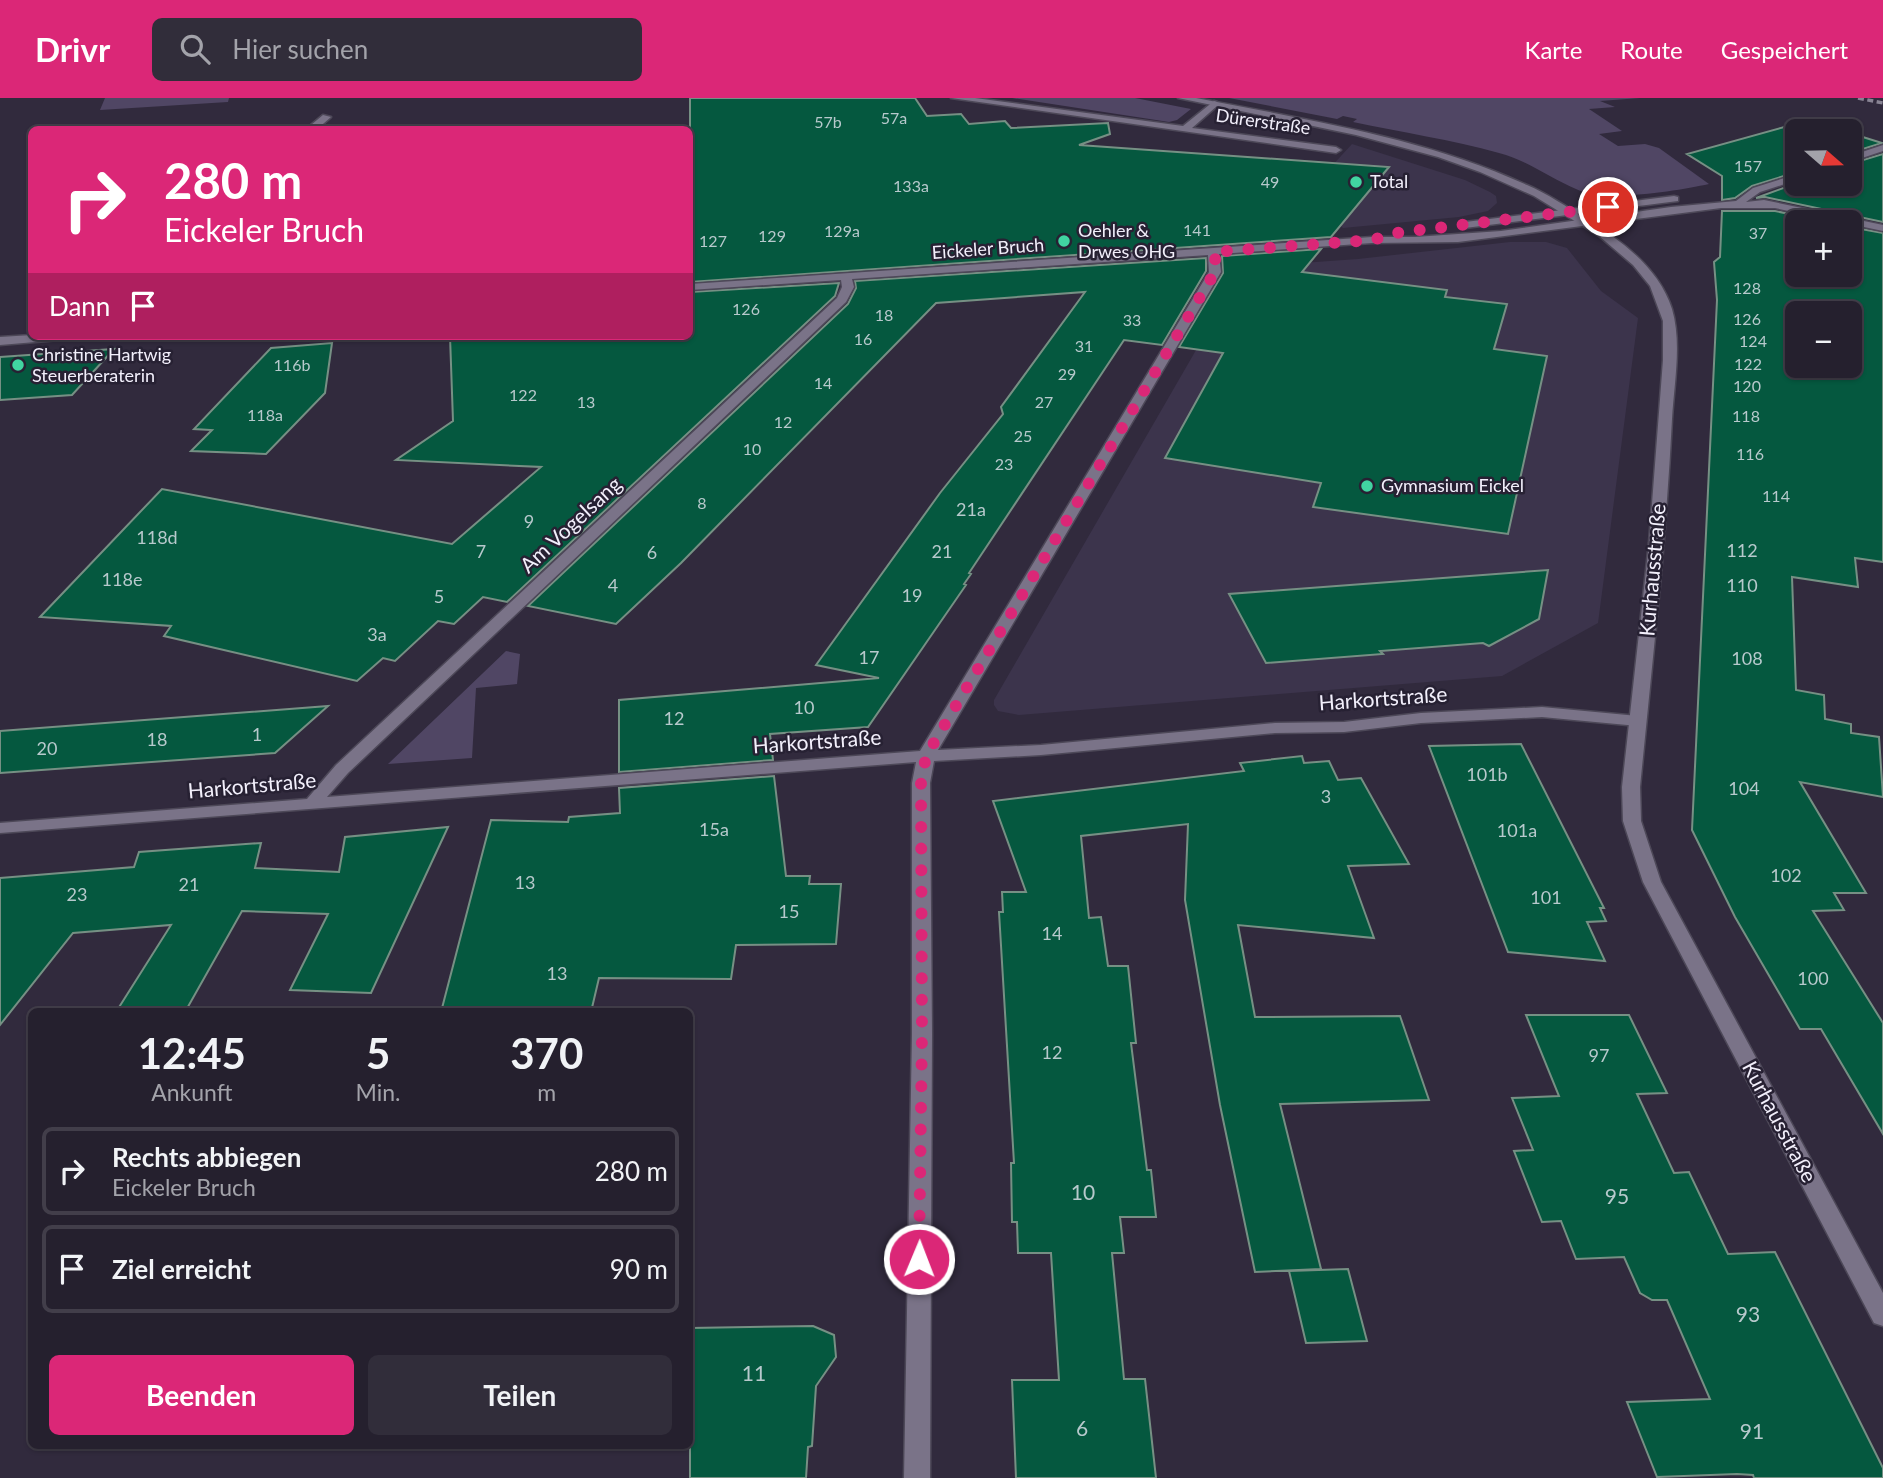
<!DOCTYPE html>
<html lang="de">
<head>
<meta charset="utf-8">
<style>
  :root { --surface:#25202e; --page:#312d3a; --text:#f1f3f6; --muted:#a3a3aa; --line:#423e4a; --accent:#db2777 }
  body { margin:0; font-family:Lato,sans-serif; background:var(--page); color:var(--text); height:100vh; display:flex; flex-direction:column; font-size:26px; white-space:nowrap }
  * { box-sizing:border-box; margin:0 }
  p { font-size:23px; color:var(--muted) }
  .icon { flex:none; width:38px; height:38px; fill:none; stroke:currentColor; stroke-width:2; stroke-linecap:round; stroke-linejoin:round }
  .map { position:relative; flex:1; overflow:hidden }
  .drawer { position:absolute; left:28px; top:910px; width:665px; height:441px; display:flex; flex-direction:column; background:var(--surface); border-radius:10px; box-shadow:0 2px 5px #0004,0 0 0 2px var(--line) }
  .drawer>* { flex:none }
  .banner { position:absolute; left:28px; top:28px; width:665px; height:214px; border-radius:10px; box-shadow:0 2px 5px #0004,0 0 0 2px var(--line); background:#db2777; color:#fff; overflow:hidden }
  .needle { width:46px; rotate:110deg }
  .controls { position:absolute; left:1785px; top:21px; display:grid; gap:14px }
  .controls a { display:grid; place-items:center; width:77px; height:77px; border-radius:10px; background:var(--surface); box-shadow:0 2px 5px #0004,0 0 0 2px var(--line); font-size:35px }
  .pin { position:absolute; display:grid; place-items:center; width:60px; height:60px; color:#fff; margin:-30px; border:4px solid #fff; border-radius:50%; box-shadow:0 2px 7px #0007 }
  .me { position:absolute; width:77px; margin:-38px; rotate:1deg; stroke-linejoin:round; filter:drop-shadow(0 0 5px #0008) }
  .turn { display:flex; align-items:center; gap:24px; height:147px; padding:0 21px; font-size:32px }
  .turn .icon { width:91px; height:91px; stroke-width:2.5 }
  .turn b { display:block; font-size:49px; line-height:60px }
  .then { display:flex; align-items:center; height:66px; padding:0 21px; background:#0003; gap:14px; font-size:26px }
  .eta { display:flex; justify-content:space-evenly; align-items:center; height:119px; text-align:center }
  .eta b { font-size:42px; font-weight:700; line-height:49px }
  .cta { display:flex; gap:14px; margin-top:auto; padding:14px 21px }
  .cta a { flex:1; height:80px; border-radius:10px; background:var(--accent); color:#fff; font-size:28px; font-weight:700; line-height:80px; text-align:center }
  .cta a+a { background:var(--page); color:var(--text) }
  ul { padding:0; list-style:none }
  li { display:flex; align-items:center; gap:21px; height:88px; margin:0 14px 10px; padding:0 7px; border:4px solid var(--line); border-radius:10px }
  li div { flex:1 }
  li b { display:block; font-size:26px }
  li em { font-style:normal }
  header { display:flex; align-items:center; gap:42px; box-sizing:border-box; height:98px; padding:0 35px; background:var(--accent); color:#fff }
  header strong { font-size:33px }
  nav { display:flex; gap:38px; margin-inline-start:auto; font-size:24px }
  .search { width:490px; height:63px; background:var(--page); display:flex; align-items:center; gap:18px; box-sizing:border-box; padding:0 24px; border-radius:10px; color:var(--muted); font-size:26px }
  .map>svg:first-child { display:block }
</style>
</head>
<body>
<header>
<strong>Drivr</strong>
<div class="search"><svg class="icon" aria-label="search" viewBox="0 0 24 24"><circle cx="10" cy="10" r="6"/><path d="M15 15l6 6"/></svg>Hier suchen</div>
<nav><a>Karte</a><a>Route</a><a>Gespeichert</a></nav>
</header>
<div class="map">
<svg width="1883" height="1380" viewBox="0 0 1883 1380">
  <rect width="100%" height="100%" fill="#312a3d"/>
  <path fill="#3c344c" d="M1352,46L1465,82L1490,94L1496,98L1497,105L1488,113L1459,119L1343,130L1307,95Z
    M1510,144H1546L1567,150L1601,193L1638,220L1598,525L1502,578L1019,617L998,613L994,607V602L1244,169L1358,161Z"/>
  <path fill="#504664" d="M105,0H229L228,4L100,12Z
    M1012,0H1135L1191,11L1177,22L1169,24Z
    M1229,0H1640L1600,3L1615,9L1589,11L1622,33L1599,36L1618,48L1645,46L1659,50L1709,86C1676,93 1606,105 1576,91C1550,80 1527,62 1499,55C1452,42 1401,34 1353,24L1357,21L1343,18L1337,21Z
    M506,553L520,556L517,586L476,590L472,660L388,666Z"/>
  <path fill="#05583f" stroke="#769084" stroke-width="2" fill-rule="evenodd" d="M690,0H915L927,18L961,16L969,26L1005,23L1011,30L1108,25L1110,36L1079,47L1389,69L1331,139L690,184Z
    M1806,23L1843,33H1797V74L1752,88L1735,100L1722,102V78L1687,56Z
    M1850,35L1882,45L1850,55Z
    M1883,56V124L1765,99L1756,100L1797,85L1850,86V66Z
    M1722,113H1775L1829,124H1797V177H1850V129L1883,135V464L1855,460L1858,489L1792,479L1796,592L1824,597L1825,621L1851,626V635L1879,639L1883,699L1800,684L1866,795H1834L1844,812L1813,813L1883,925V1036L1821,931H1800L1735,819L1692,732L1717,202L1714,164L1720,159ZM1797,215H1850V268H1797Z
    M1321,151L1302,174L1447,192L1445,199L1507,206L1494,251L1547,258L1508,436L1313,409L1321,385L1165,360L1223,255L1179,249L1223,175L1222,158Z
    M1206,160V173L1162,247L1124,242L969,475L971,476L964,486L966,487L868,629L770,636L773,662L619,674V602L879,580L816,567L940,395L1003,316L1001,309L1085,194L936,205L681,465L616,526L528,508L848,206L856,190L855,183Z
    M839,185L835,198L507,504L483,499L454,526L438,523L395,563L383,560L357,583L164,538L171,528L40,519L162,391L452,446L541,369L396,362L453,323L450,238H690V194Z
    M332,245L325,295L266,356L191,353L212,332L194,331L271,250Z
    M114,251L72,297L0,302V259Z
    M1548,472L1539,521L1489,548L1483,545L1380,553L1383,556L1266,565L1229,496Z
    M328,608L275,655L0,675V633Z
    M1521,646L1604,810H1600L1606,823L1587,824L1605,863L1508,854L1429,648Z
    M1302,658L1304,665L1329,663L1338,682L1361,680L1409,766L1348,768L1374,840L1238,827L1255,919L1400,918L1429,1002L1280,1006L1321,1171L1255,1174L1220,1007L1185,802L1188,726L1081,738L1089,820L1101,819L1108,868H1128L1136,945H1131L1147,1072H1151L1156,1119H1120L1124,1155H1112L1124,1281H1145L1156,1380H1016L1012,1282H1059L1051,1155H1018L1017,1124H1012L1011,1065H1014L999,814H1003L1002,794H1026L993,703L1244,673L1240,665Z
    M774,678L786,778H810L809,786H841L836,846L736,847L731,881L599,880L591,914H441L491,722L568,724L569,719L620,715L619,690Z
    M448,729L371,895L290,892L328,816L242,813L185,914H116L171,827L73,835L0,927V780L134,769L139,754L261,745L255,770L339,774L345,739Z
    M1526,917H1629L1667,995L1637,996L1674,1075L1689,1074L1728,1156L1775,1154L1883,1370V1380H1754L1753,1377L1737,1376L1657,1379L1627,1304L1710,1301L1667,1202H1652L1640,1195L1624,1159L1576,1161L1561,1123L1542,1124L1514,1053L1533,1052L1512,1000L1559,998Z
    M1348,1171L1367,1243L1306,1245L1289,1173Z
    M813,1228L834,1237L836,1259L816,1288L812,1348L808,1349L806,1380H690V1230Z"/>
  <g fill="none" stroke-linecap="round" stroke-linejoin="round">
    <g stroke="#4d4858" stroke-width="3">
      <path id="street" d="M951,0H975L1183,28L1214,3L1217,4V8L1192,30L1336,49L1341,52L1336,55Z
        M323,17L331,19L316,32H305Z
        M1883,47V53L1850,64V58Z
        M1797,76V82L1760,94L1746,104L1764,102L1883,127V133L1775,110H1721L1458,144L1372,145L1219,156L1221,174L938,652L1041,647L1275,625L1344,624L1421,615L1542,609L1638,618L1646,623L1638,628L1542,619L1421,625L1344,634L1275,635L1041,657L934,663L930,685L932,936L930,1380H904L912,936V685L916,664L0,735V725L307,701L336,667L837,200L842,189L841,182L690,192V186L1372,139H1415L1501,133L1671,109L1736,103L1753,90ZM1208,157L1209,174L920,653L327,699L348,675L846,204L854,189L852,181Z
        M1674,98L1678,99V103L1465,130L1460,127L1465,124Z
        M32,237V238H65L59,242L0,247V239Z"/>
    </g>
    <g stroke="#4d4858" stroke-width="3">
      <path id="secondary" d="M1178,0H1196C1308,22 1422,39 1527,87C1548,96 1567,109 1586,121C1621,142 1659,170 1672,211C1682,245 1674,286 1672,321C1666,444 1652,567 1640,689L1641,723L1661,784L1883,1195V1228L1874,1225L1643,784L1623,723L1622,689L1649,445L1663,262V223L1650,188L1633,167L1599,138L1534,98L1480,74L1438,59L1356,37Z"/>
    </g>
    <use href="#street" fill="#7a7388" fill-rule="evenodd"/>
    <use href="#secondary" fill="#7a7388" fill-rule="evenodd"/>
    <path stroke="#888393" stroke-width="3.5" stroke-dasharray="6 3.5" stroke-linecap="butt" d="M1858,0L1883,5"/>
  </g>
  <g fill="none" stroke-linecap="round" stroke-linejoin="round">
    <path stroke="#db2777" stroke-width="12" stroke-dasharray="0 21.6" d="M919,1161L922,936L921,685L926,658L1215,174L1216,164L1213,154L1372,142L1396,135L1608,109"/>
  </g>
  <g fill="#41d4a1" stroke="#272133" stroke-width="2.5">
    <circle cx="1356" cy="84" r="7"/>
    <circle cx="1064" cy="143" r="7"/>
    <circle cx="18" cy="267" r="7"/>
    <circle cx="1367" cy="388" r="7"/>
  </g>
  <g text-anchor="middle" stroke-width="5" stroke-linejoin="round" paint-order="stroke">
    <g font-size="16" fill="#b7c9cc">
      <text x="894" y="26">57a</text>
      <text x="828" y="30">57b</text>
      <text x="1748" y="74">157</text>
      <text x="1270" y="90">49</text>
      <text x="911" y="94">133a</text>
      <text x="1197" y="138">141</text>
      <text x="842" y="139">129a</text>
      <text x="1758" y="141">37</text>
      <text x="772" y="144">129</text>
      <text x="713" y="149">127</text>
      <text x="1747" y="196">128</text>
      <text x="746" y="217">126</text>
      <text x="884" y="223">18</text>
      <text x="1747" y="227">126</text>
      <text x="1132" y="228">33</text>
      <text x="863" y="247">16</text>
      <text x="1753" y="249">124</text>
      <text x="1084" y="254">31</text>
      <text x="1748" y="272">122</text>
      <text x="292" y="273">116b</text>
      <text x="1067" y="282">29</text>
      <text x="823" y="291">14</text>
      <text x="1747" y="294">120</text>
      <text x="523" y="303">122</text>
      <text x="586" y="310">13</text>
      <text x="1044" y="310">27</text>
      <text x="265" y="323">118a</text>
      <text x="1746" y="324">118</text>
      <text x="783" y="330">12</text>
      <text x="1023" y="344">25</text>
      <text x="752" y="357">10</text>
      <text x="1750" y="362">116</text>
      <text x="1004" y="372">23</text>
      <text x="1776" y="404">114</text>
      <text x="702" y="411">8</text>
    </g>
    <g font-size="18" fill="#f2effb" stroke="#272133">
      <text transform="translate(1263 24) rotate(8)" y="6">Dürerstraße</text>
      <text transform="translate(988 151) rotate(-4)" y="6">Eickeler Bruch</text>
    </g>
    <g font-size="18" fill="#f2effb" stroke="#272133" text-anchor="start">
      <text x="1370" y="90">Total</text>
      <text x="1078" y="139">Oehler &amp;<tspan x="1078" dy="21">Drwes OHG</tspan></text>
      <text x="32" y="263">Christine Hartwig<tspan x="32" dy="21">Steuerberaterin</tspan></text>
      <text x="1381" y="394">Gymnasium Eickel</text>
    </g>
    <g font-size="18" fill="#b7c9cc">
      <text x="971" y="418">21a</text>
      <text x="529" y="430">9</text>
      <text x="157" y="446">118d</text>
      <text x="1742" y="459">112</text>
      <text x="481" y="460">7</text>
      <text x="942" y="460">21</text>
      <text x="652" y="461">6</text>
      <text x="122" y="488">118e</text>
      <text x="613" y="494">4</text>
      <text x="1742" y="494">110</text>
      <text x="912" y="504">19</text>
      <text x="439" y="505">5</text>
      <text x="377" y="543">3a</text>
      <text x="869" y="566">17</text>
      <text x="1747" y="567">108</text>
      <text x="804" y="616">10</text>
      <text x="674" y="627">12</text>
      <text x="257" y="643">1</text>
      <text x="157" y="648">18</text>
      <text x="47" y="657">20</text>
      <text x="1487" y="683">101b</text>
      <text x="1744" y="697">104</text>
      <text x="1326" y="705">3</text>
      <text x="714" y="738">15a</text>
      <text x="1517" y="739">101a</text>
      <text x="1786" y="784">102</text>
      <text x="525" y="791">13</text>
      <text x="189" y="793">21</text>
      <text x="77" y="803">23</text>
      <text x="1546" y="806">101</text>
      <text x="789" y="820">15</text>
      <text x="1052" y="842">14</text>
      <text x="557" y="882">13</text>
      <text x="1813" y="887">100</text>
      <text x="1052" y="961">12</text>
      <text x="1599" y="964">97</text>
    </g>
    <g font-size="21" fill="#f2effb" stroke="#272133">
      <text transform="translate(571 427) rotate(-43)" y="7">Am Vogelsang</text>
      <text transform="translate(1653 472) rotate(-85)" y="7">Kurhausstraße</text>
      <text transform="translate(1383 601) rotate(-4)" y="7">Harkortstraße</text>
      <text transform="translate(817 644) rotate(-4)" y="7">Harkortstraße</text>
      <text transform="translate(252 688) rotate(-5)" y="7">Harkortstraße</text>
      <text transform="translate(1779 1024) rotate(62)" y="7">Kurhausstraße</text>
    </g>
    <g font-size="21" fill="#b7c9cc">
      <text x="1083" y="1102">10</text>
      <text x="1617" y="1106">95</text>
      <text x="1748" y="1224">93</text>
      <text x="754" y="1283">11</text>
      <text x="1082" y="1338">6</text>
      <text x="1752" y="1341">91</text>
    </g>
  </g>
</svg>
<div class="controls">
<a><svg class="needle" viewBox="-14 -14 28 28"><path d="M0-13l5 13h-10z" fill="#e53935"/><path d="M0 13l5-13h-10z" fill="#a3a3aa"/></svg></a>
<a>+</a>
<a>−</a>
</div>
<div class="pin" style="left:1608px;top:109px;background:#d93025"><svg class="icon" aria-label="arrive" viewBox="0 0 24 24"><path d="M6 21V4h12l-3 4 3 4H6"/></svg></div>
<svg class="me" style="left:919px;top:1161px" viewBox="-20 -20 40 40"><circle r="17" fill="#db2777" stroke="#fff" stroke-width="3"/><path d="M0-11L8 9 0 5-8 9z" fill="#fff"/></svg>
<div class="banner">
<div class="turn"><svg class="icon" aria-label="right" viewBox="0 0 24 24"><path d="M7 20v-9h11M14 6l5 5-5 5"/></svg><div><b>280 m</b>Eickeler Bruch</div></div>
<div class="then">Dann<svg class="icon" aria-label="arrive" viewBox="0 0 24 24"><path d="M6 21V4h12l-3 4 3 4H6"/></svg></div>
</div>
<section class="drawer">
<div class="eta">
<div><b>12:45</b><p>Ankunft</p></div>
<div><b>5</b><p>Min.</p></div>
<div><b>370</b><p>m</p></div>
</div>
<ul>
<li><svg class="icon" aria-label="right" viewBox="0 0 24 24"><path d="M7 20v-9h11M14 6l5 5-5 5"/></svg><div><b>Rechts abbiegen</b><p>Eickeler Bruch</p></div><em>280 m</em></li>
<li><svg class="icon" aria-label="arrive" viewBox="0 0 24 24"><path d="M6 21V4h12l-3 4 3 4H6"/></svg><div><b>Ziel erreicht</b></div><em>90 m</em></li>
</ul>
<div class="cta"><a>Beenden</a><a>Teilen</a></div>
</section>
</div>
</body>
</html>
